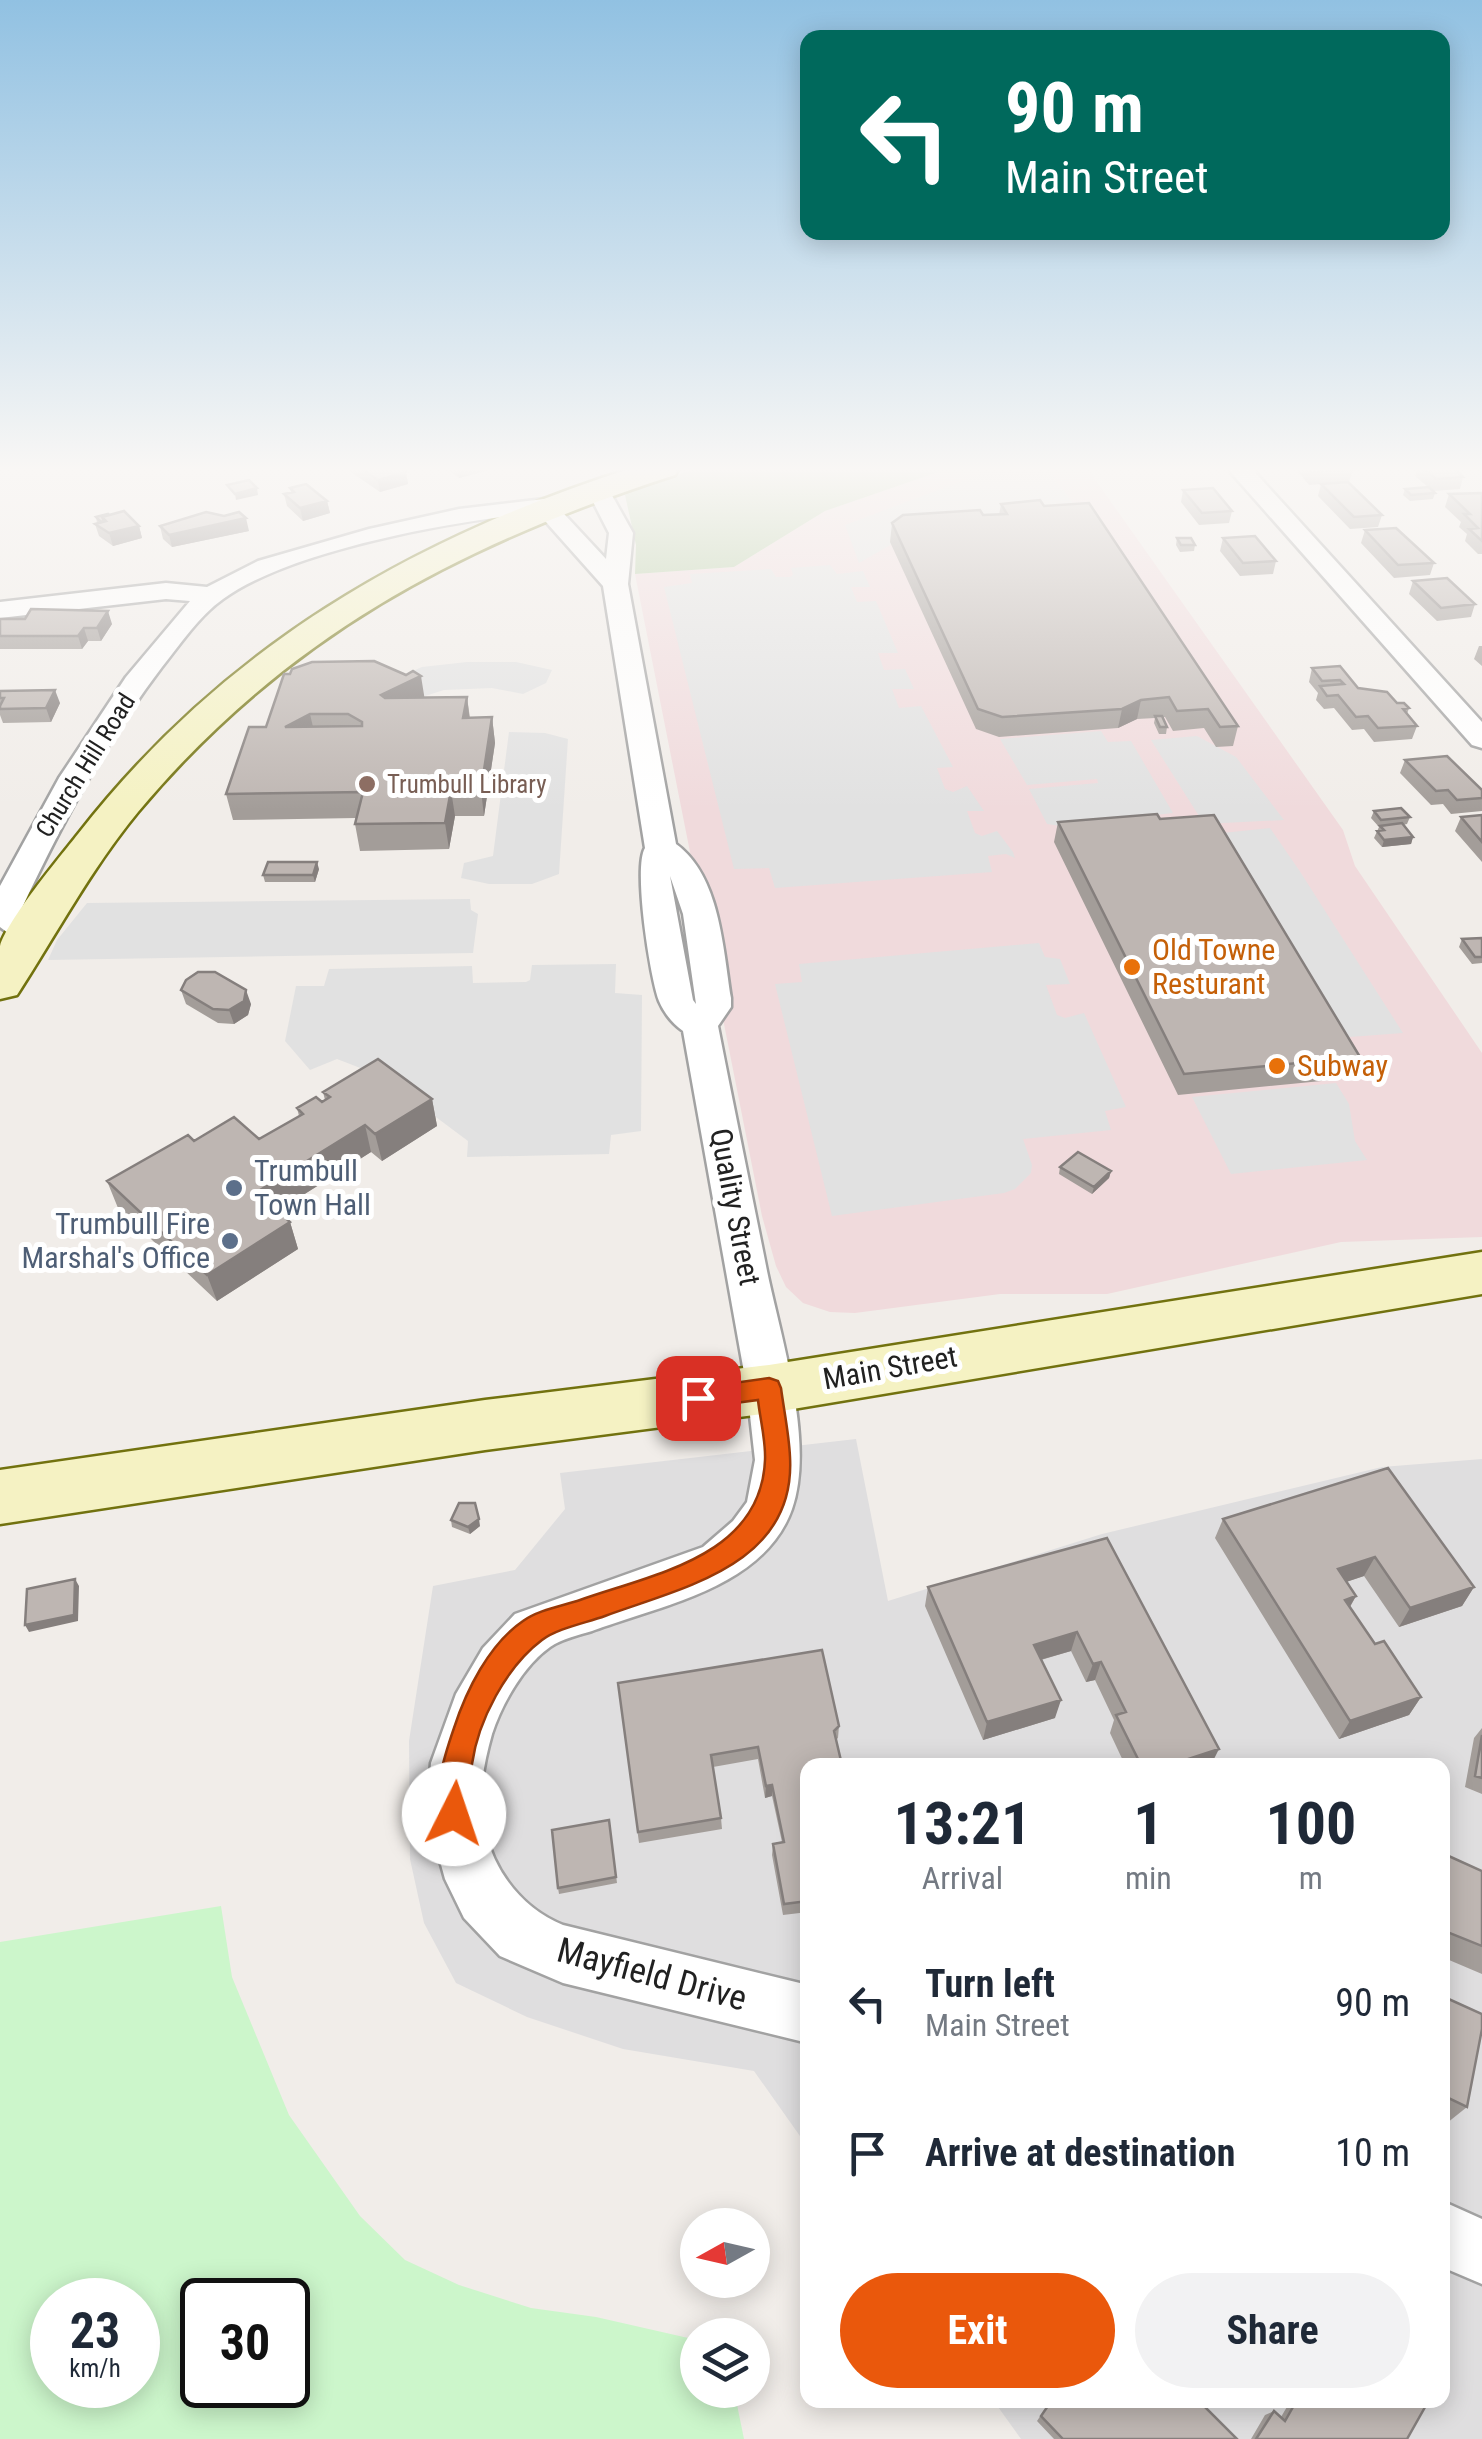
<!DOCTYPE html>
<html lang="en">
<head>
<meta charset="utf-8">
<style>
  :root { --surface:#fff; --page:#f2f2f3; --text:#1f2937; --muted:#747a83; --accent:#ea580c }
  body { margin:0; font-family:"Roboto Condensed",sans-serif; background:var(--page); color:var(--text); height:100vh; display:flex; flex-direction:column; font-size:38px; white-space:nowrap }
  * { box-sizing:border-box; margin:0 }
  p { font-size:32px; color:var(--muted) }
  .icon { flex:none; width:55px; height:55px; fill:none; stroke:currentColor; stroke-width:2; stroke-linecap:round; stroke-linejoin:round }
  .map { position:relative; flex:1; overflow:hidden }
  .details { position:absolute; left:800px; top:1758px; width:650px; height:650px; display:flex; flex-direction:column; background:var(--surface); border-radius:20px; box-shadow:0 5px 25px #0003 }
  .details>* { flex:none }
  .hud { position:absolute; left:800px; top:30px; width:650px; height:210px; border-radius:20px; box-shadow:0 5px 25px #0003; background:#00695c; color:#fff; overflow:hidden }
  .needle { width:65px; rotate:262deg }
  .buttons { position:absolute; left:680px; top:2208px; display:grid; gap:20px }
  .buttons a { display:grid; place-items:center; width:90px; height:90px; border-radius:50%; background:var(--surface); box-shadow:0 5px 25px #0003; font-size:50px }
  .speed { position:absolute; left:30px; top:2278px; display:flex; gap:20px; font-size:50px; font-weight:700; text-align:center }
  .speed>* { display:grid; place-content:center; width:130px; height:130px; border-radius:50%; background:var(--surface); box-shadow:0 5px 25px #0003; line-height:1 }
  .speed small { font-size:25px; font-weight:400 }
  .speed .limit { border:5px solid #111; border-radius:15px; background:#fff; color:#111 }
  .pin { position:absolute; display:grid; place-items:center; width:85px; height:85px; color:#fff; margin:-42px; border-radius:20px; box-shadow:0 5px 15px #0006 }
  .me { position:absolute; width:110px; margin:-55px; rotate:4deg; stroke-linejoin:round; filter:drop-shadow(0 0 8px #0008) }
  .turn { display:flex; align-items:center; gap:35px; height:210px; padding:0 40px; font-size:45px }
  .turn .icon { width:130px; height:130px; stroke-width:2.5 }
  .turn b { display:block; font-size:70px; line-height:85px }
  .eta { display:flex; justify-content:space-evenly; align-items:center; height:170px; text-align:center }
  .eta b { font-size:60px; font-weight:700; line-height:70px }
  .primary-button { display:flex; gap:20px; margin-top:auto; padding:20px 40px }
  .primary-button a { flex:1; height:115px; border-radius:60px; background:var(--accent); color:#fff; font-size:40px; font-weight:700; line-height:115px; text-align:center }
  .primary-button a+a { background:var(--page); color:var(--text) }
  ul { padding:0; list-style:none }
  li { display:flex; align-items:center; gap:30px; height:150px; padding:0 40px }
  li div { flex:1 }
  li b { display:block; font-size:38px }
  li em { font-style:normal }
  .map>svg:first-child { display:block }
</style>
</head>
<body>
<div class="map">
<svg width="1482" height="2439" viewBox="0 0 1482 2439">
  <rect width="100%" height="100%" fill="#f1ede9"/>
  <path fill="#dfdedf" d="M856,1439L888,1601L1102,1534L1382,1467L1482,1459V2439H1021L993,2400H1442V1765H808L807,2146L754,2071L623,2049L527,2017L456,1983L424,1923L410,1859L409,1741L433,1586L515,1570L565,1509L560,1473Z"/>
  <path fill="#f0dadc" d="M950,468H1087L1343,830L1355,866L1482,1053V1237L1341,1242L1107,1294H1000L855,1313L830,1312L803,1303L786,1287L776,1266L762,1216L635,574L734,567L825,511Z"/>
  <path fill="#b3cca1" d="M699,468H950L825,511L734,567L635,574L636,545L625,495L635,488Z"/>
  <path fill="#ccf6cb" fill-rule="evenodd" d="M221,1906L232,1977L289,2115L360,2216L405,2260L459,2285L531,2308L596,2317L697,2340L698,2390H734L744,2439H0V1942ZM52,2300H138V2385H52ZM202,2300H288V2385H202Z"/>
  <path fill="#e1e1e1" d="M1047,468L1086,521L911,533L859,563L845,525L994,469Z
    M830,565L837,574L863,571L870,587H851L857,602L876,601L898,653H878L884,670L905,669L914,689H892L899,708L921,706L953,767L937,768L945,789L953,792L967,786L984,811H967L975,833L982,836L997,831L1013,852L1015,858L1006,854L988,856L992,872L775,888L769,868L734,869L664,587L692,583L690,574L771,569L776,577H790L793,575L791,568Z
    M467,662H516L552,670L546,683L523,694L492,688L444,690L425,696L394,679L422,667Z
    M1101,731L1108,742L1131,741L1173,813L1060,826L1047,824L1029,789L1098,783L1097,779L1027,785L1000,739Z
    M509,732L545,733L568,739L559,874L532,884H489L461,878L464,863L493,856Z
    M1197,736L1236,757L1284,820L1204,824L1151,740Z
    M1270,828L1299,870L1403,1033L1336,1038L1213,834Z
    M470,899L471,910L478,914L473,953L48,960L57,940L87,903Z
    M1039,943L1045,957L1060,959L1070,984L1046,985L1057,1015L1065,1018L1084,1013L1126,1107L1105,1111L1111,1130L1023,1139L1032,1165L1031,1173L1015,1189L1004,1193L832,1216L775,984L802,982L799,964Z
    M616,964L615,993L642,995L641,1131L611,1135L609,1154L467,1157L468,1141L381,1076L337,1059L310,1070L285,1041L296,986H324L329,969L472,966L473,983L526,982L530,980L532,965Z
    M1336,1083L1349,1104L1355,1141L1367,1160L1231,1174L1192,1097Z"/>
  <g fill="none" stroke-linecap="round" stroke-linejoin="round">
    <g stroke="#a2a2a2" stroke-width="5">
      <path id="street" d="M1227,468H1251L1482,722V748L1472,745Z
        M597,481L605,483L633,533L628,584L676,844C720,876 723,948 731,998V1007L718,1026C734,1108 751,1190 767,1271C781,1339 815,1443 792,1509C764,1588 661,1605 592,1631C579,1635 561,1639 550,1647C523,1666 502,1704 492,1734C483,1766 477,1798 485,1831C495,1873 523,1909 563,1925L808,1985V2043L563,1983L500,1956L464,1918L445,1879L427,1814L431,1763L456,1694L483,1648L515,1614L703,1547L733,1521L747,1502L755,1460L747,1389L683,1031C673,1024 664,1013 659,1001C650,978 633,867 645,848L603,586L538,513C455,520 290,550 223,599C199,616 181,643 162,667C105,742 61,825 21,910L45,932L40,939H16L0,927V886L59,778L126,677L190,601L166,599L0,618V602L166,583L207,587L258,561L369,529L459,509L544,499L552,501L606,559L609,533L586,488ZM670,876L683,914L696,1004L693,1000Z
        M1442,2201L1482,2219V2284L1442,2267Z"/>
    </g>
    <g stroke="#72720f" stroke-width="5">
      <path id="secondary" d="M632,468H679L675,475C461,544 285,636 138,812C91,869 57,933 17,995L0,999C0,983 0,961 0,946C8,919 59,858 78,834C223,648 410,539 632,468Z
        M1482,1252V1294L769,1413L485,1450L0,1524V1470L485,1400L769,1365Z"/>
    </g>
    <use href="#street" fill="#fff" fill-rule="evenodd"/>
    <use href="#secondary" fill="#f5f2c3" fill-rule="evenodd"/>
  </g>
  <path fill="#a39d99" d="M345,468H407L403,470L406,472L408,484L380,492Z
    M445,468H489V470L459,478Z
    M1295,468H1351L1353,470L1349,482L1382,515L1378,527L1350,529L1318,496L1321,484L1309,485Z
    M1418,468H1454L1463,477L1460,489L1433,491L1435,493L1433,499L1410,501L1403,495L1405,489L1428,487L1415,476Z
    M290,488L327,501L330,513L303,521L287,506L284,494L291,492Z
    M1183,490L1232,511L1229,523L1199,525L1181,502Z
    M1482,493V554H1478L1465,541L1467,534L1459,527L1461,522L1445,507L1449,494Z
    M1001,504L1044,506L1238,726L1233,746L1216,747L1204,728L1173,731L1165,717H1163L1167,727L1166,734H1159L1154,723L1155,718L1137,719L1118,728L999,737L976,729L890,542L892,523L999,515Z
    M96,517L139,526L142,538L113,546L99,536L95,524L97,523Z
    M160,526L249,531L172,547L163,539Z
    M1365,530L1434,563L1430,575L1394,578L1361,543Z
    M1177,538L1195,545L1194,551L1180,552L1176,545Z
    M1223,538L1276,561L1273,574L1240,576L1220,551Z
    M1413,581L1475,604L1471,617L1437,621L1409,594Z
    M0,619L112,624L101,641H88L82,649H0Z
    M1479,646H1482V666L1474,659Z
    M1340,666L1358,688L1409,708L1407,714L1417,726L1412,739L1374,742L1364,729L1352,730L1334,708L1324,709L1316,700L1318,693L1309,682L1312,668Z
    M284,674L424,697H467L470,718L492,717L495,743L484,816H455L449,849L360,851L355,824L356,818L233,820L226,794L266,727Z
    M0,691L60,703L51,722L3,723L0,715Z
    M1405,760L1482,790V811L1451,814L1443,804L1431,805L1400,773Z
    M1374,811L1410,817L1407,824L1403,825L1413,837L1411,844L1382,847L1374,838L1379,827L1371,818Z
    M1482,815V862L1455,831L1461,817Z
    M1160,819L1360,1057L1352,1078L1178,1095L1054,842L1058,822Z
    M319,869L315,882H265L263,875Z
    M1482,938V963L1472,964L1459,947L1462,939Z
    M181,990L251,1004L248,1015L234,1024L218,1023L186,1004Z
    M323,1092L432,1099L437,1126L382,1161L371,1152L278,1211L290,1222L298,1249L217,1301L118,1208L107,1181L194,1141L259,1139L299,1116L297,1108L325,1100Z
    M1060,1167L1111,1171L1109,1178L1092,1194L1059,1174Z
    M1388,1468L1474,1587L1462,1606L1399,1627L1364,1576L1346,1582L1356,1596L1350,1607L1375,1644L1421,1697L1409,1715L1339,1739L1215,1538L1223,1519Z
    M451,1520L480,1526L470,1534L452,1527Z
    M1107,1538L1211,1765H1125L1110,1733L1114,1720L1095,1680L1086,1682L1071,1651L1041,1660L1055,1718L983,1740L925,1606L928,1587Z
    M618,1683L839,1726L838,1738L808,1765V1912L783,1915L772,1855L773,1844L782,1842L772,1796L765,1798L758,1759L713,1767L721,1818L722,1829L639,1843Z
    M1482,1728V1794L1465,1787L1474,1738Z
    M609,1820L617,1883L559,1894L558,1888Z
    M1442,1853L1482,1871V1974L1442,1957Z
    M1442,1996L1467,2107L1447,2123L1442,2121Z
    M1051,2400H1198L1237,2439H1054L1037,2421Z
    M1291,2400H1429L1407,2439H1251L1265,2415L1274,2411L1281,2417Z"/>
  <path fill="#857f7d" d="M458,468H489V470L459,478Z
    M406,472L408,484L380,492L378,480Z
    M257,488L258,495L236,500L235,494Z
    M327,501L330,513L303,521L300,508Z
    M246,518L249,531L172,547L169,535Z
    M139,526L142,538L113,546L109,533Z
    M108,611L112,624L101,641L97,628Z
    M84,628L88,641L82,649L78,636Z
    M421,676L425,701L385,720L381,695Z
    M55,690L60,703L51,722L46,708Z
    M467,697L470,722L463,718Z
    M1141,700L1137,719L1118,728L1122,709Z
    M310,714L316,740L285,727Z
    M492,717L495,743L484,816L481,790Z
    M451,790L455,816L449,849L445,823Z
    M1413,837L1411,844L1382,847L1384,840Z
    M317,862L319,869L315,882L313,875Z
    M246,990L251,1004L248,1015L234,1024L229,1010Z
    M432,1099L437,1126L382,1161L375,1134Z
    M365,1125L371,1152L265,1219L257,1192Z
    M1111,1171L1109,1178L1092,1194L1094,1187Z
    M290,1222L298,1249L217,1301L207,1275Z
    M479,1519L480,1526L470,1534L468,1527Z
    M1375,1557L1364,1576L1328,1588L1338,1569Z
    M75,1579L79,1586L78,1621L29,1632L25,1625Z
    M1474,1587L1462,1606L1399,1627L1410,1608Z
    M1356,1596L1345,1615V1600Z
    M1077,1632L1071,1651L1029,1663L1034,1645Z
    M1101,1662L1095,1680L1086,1682L1093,1664Z
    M1421,1697L1409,1715L1339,1739L1350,1721Z
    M1061,1700L1055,1718L983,1740L987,1722Z
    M1219,1749L1211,1765H1170Z
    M772,1785V1796L765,1798L766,1786Z"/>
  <path fill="#beb6b2" stroke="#857f7d" stroke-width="2.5" fill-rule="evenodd" d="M360,468H402L406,472L378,480Z
    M1308,468H1351L1353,470L1312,472Z
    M1424,468H1454L1463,477L1436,479Z
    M249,480L257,488L235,494L227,485Z
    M1348,482L1382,515L1354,517L1321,484Z
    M306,484L327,501L300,508L284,494L294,492L290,488Z
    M1429,487L1435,493L1411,495L1405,489Z
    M1213,488L1232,511L1202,513L1183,490Z
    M1482,493V541L1469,529L1478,528L1464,514H1470L1449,494Z
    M1040,500L1044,506L1089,503L1238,726L1220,727L1208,709L1177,711L1169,697L1141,700L1122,709L1002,717L978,709L892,523L903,515L980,510L983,515L1007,514L1001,504Z
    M124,511L139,526L109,533L95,524L106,521L102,517Z
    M206,512L224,516L239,512L246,518L169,535L160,526Z
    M108,514L109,515L102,517L104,521L101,522L96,517Z
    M1396,528L1434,563L1398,565L1365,530Z
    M1255,536L1276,561L1243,563L1223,538Z
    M1177,538H1191L1195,545H1181Z
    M1447,578L1475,604L1441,608L1413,581Z
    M31,609L108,611L97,628H84L78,636H0V619H25Z
    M374,661L406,675L413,671L421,676L381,695L385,698L467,697L463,718L492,717L481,790H451L445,823L355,824L363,792L226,794L249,727H266L284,674H290L292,669L312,662ZM310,714H348L362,722V726L285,727Z
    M1340,666L1358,688L1387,692L1397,703H1404L1409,708L1403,709L1417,726L1378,728L1368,716L1356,717L1338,695L1327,696L1320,686L1344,684L1340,680L1322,681L1312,668Z
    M55,690L46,708L0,709V706L4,698H0V691Z
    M1155,716H1162L1167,727H1160Z
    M1447,756L1482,790V798L1457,800L1448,790L1436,791L1405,760Z
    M1401,808L1410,817L1381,820L1374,811Z
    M1157,814L1160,819L1214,815L1360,1057L1184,1074L1058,822Z
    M1482,815V842L1461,817Z
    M1402,823L1413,837L1384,840L1377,831L1384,830L1380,826Z
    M268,862H317L313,875H263Z
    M1482,938V957H1475L1462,939Z
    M198,972H215L246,990L244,1001L229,1010L213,1009L181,990L186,980Z
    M378,1059L432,1099L375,1134L365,1125L257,1192L290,1222L207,1275L107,1181L188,1135L194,1141L234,1117L259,1139L303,1114L297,1108L316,1097L322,1102L330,1097L323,1092Z
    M1078,1152L1111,1171L1094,1187L1060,1167Z
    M1388,1468L1474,1587L1410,1608L1375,1557L1338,1569L1356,1596L1345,1600L1375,1644L1384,1641L1421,1697L1350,1721L1223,1519Z
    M459,1503H475L479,1519L468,1527L451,1520Z
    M1107,1538L1219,1749L1170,1765H1141L1116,1715L1126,1712L1101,1662L1093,1664L1077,1632L1034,1645L1061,1700L987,1722L928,1587Z
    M75,1579L74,1615L25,1625L27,1589Z
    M822,1650L839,1726L834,1731L842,1765H808V1901L784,1904L773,1844L784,1842L772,1785L766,1786L758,1747L711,1755L721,1818L638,1832L618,1683Z
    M1482,1735V1778L1475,1776Z
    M609,1820L616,1877L558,1888L552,1830Z
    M1442,1853L1482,1871V1946L1442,1930Z
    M1442,1996L1482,2014V2029L1467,2107L1442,2095Z
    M1052,2400H1198L1237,2439H1063L1041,2416Z
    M1297,2400H1429L1407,2439H1256L1274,2411L1285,2421Z"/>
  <linearGradient id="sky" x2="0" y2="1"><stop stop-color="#91c1e2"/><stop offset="0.58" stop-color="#f9f7f5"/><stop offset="1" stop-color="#f9f7f5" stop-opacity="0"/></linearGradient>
  <rect width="1482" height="810" fill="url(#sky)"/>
  <path fill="#ea580c" stroke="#983908" stroke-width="2.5" d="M769,1378L778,1381L781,1388C784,1411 789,1434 790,1457C796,1565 684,1587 605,1616C586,1623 558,1628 542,1640C506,1667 478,1721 472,1764C469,1785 473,1805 465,1824L454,1829L443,1824C431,1796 444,1757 454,1728C466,1691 489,1644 523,1621C538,1610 562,1606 580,1600C653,1574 761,1557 765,1460C766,1441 760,1419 758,1400L698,1408L689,1405L685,1398L689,1391L698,1388Z"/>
  <circle fill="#8d6e63" stroke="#fff" stroke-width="4" cx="367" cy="784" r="10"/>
  <g fill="#e8710a" stroke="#fff" stroke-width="4">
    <circle cx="1132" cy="967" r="10"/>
    <circle cx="1277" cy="1066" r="10"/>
  </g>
  <g fill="#5c6f8a" stroke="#fff" stroke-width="4">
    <circle cx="234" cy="1188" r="10"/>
    <circle cx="230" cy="1241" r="10"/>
  </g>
  <g text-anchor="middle" stroke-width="10" stroke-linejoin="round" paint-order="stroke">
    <g font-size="25" fill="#212121" stroke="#fff">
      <text transform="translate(85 765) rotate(-58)" y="9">Church Hill Road</text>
    </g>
    <g font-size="25" fill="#785e54" stroke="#fff" text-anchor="start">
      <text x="387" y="793">Trumbull Library</text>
    </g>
    <g font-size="30" fill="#c56008" stroke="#fff" text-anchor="start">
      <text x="1152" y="960">Old Towne<tspan x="1152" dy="34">Resturant</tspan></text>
      <text x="1297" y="1076">Subway</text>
    </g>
    <g font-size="30" fill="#4e5e75" stroke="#fff" text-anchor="start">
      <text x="254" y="1181">Trumbull<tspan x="254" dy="34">Town Hall</tspan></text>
      <text x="210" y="1234" text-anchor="end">Trumbull Fire<tspan x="210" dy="34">Marshal's Office</tspan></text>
    </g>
    <g font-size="30" fill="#212121" stroke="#fff">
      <text transform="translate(735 1207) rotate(79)" y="10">Quality Street</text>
      <text transform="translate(890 1368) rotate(-10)" y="10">Main Street</text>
    </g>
    <g font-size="35" fill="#212121" stroke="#fff">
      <text transform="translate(652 1974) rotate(15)" y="12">Mayfield Drive</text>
    </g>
  </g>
</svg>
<div class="buttons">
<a><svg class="needle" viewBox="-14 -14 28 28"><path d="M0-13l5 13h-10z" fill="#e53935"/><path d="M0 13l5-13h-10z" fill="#747a83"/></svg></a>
<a><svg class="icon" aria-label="layers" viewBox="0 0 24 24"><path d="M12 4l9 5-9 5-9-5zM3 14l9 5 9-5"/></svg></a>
</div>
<div class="speed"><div>23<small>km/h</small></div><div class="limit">30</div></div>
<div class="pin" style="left:698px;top:1398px;background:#d93025"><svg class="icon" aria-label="arrive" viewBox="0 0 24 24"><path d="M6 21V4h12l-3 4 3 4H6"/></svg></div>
<svg class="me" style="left:454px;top:1814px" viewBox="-20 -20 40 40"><circle r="19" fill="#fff"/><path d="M0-13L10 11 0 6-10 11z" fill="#ea580c"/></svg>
<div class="hud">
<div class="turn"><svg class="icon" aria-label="left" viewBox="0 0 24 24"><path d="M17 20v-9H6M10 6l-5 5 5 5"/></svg><div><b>90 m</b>Main Street</div></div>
</div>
<section class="details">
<div class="eta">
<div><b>13:21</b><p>Arrival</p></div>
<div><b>1</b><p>min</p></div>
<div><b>100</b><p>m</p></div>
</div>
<ul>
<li><svg class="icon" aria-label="left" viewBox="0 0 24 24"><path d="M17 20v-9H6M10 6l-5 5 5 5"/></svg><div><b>Turn left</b><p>Main Street</p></div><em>90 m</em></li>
<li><svg class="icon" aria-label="arrive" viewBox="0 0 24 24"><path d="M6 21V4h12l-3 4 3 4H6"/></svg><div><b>Arrive at destination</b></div><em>10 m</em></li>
</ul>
<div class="primary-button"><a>Exit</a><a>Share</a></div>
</section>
</div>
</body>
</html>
